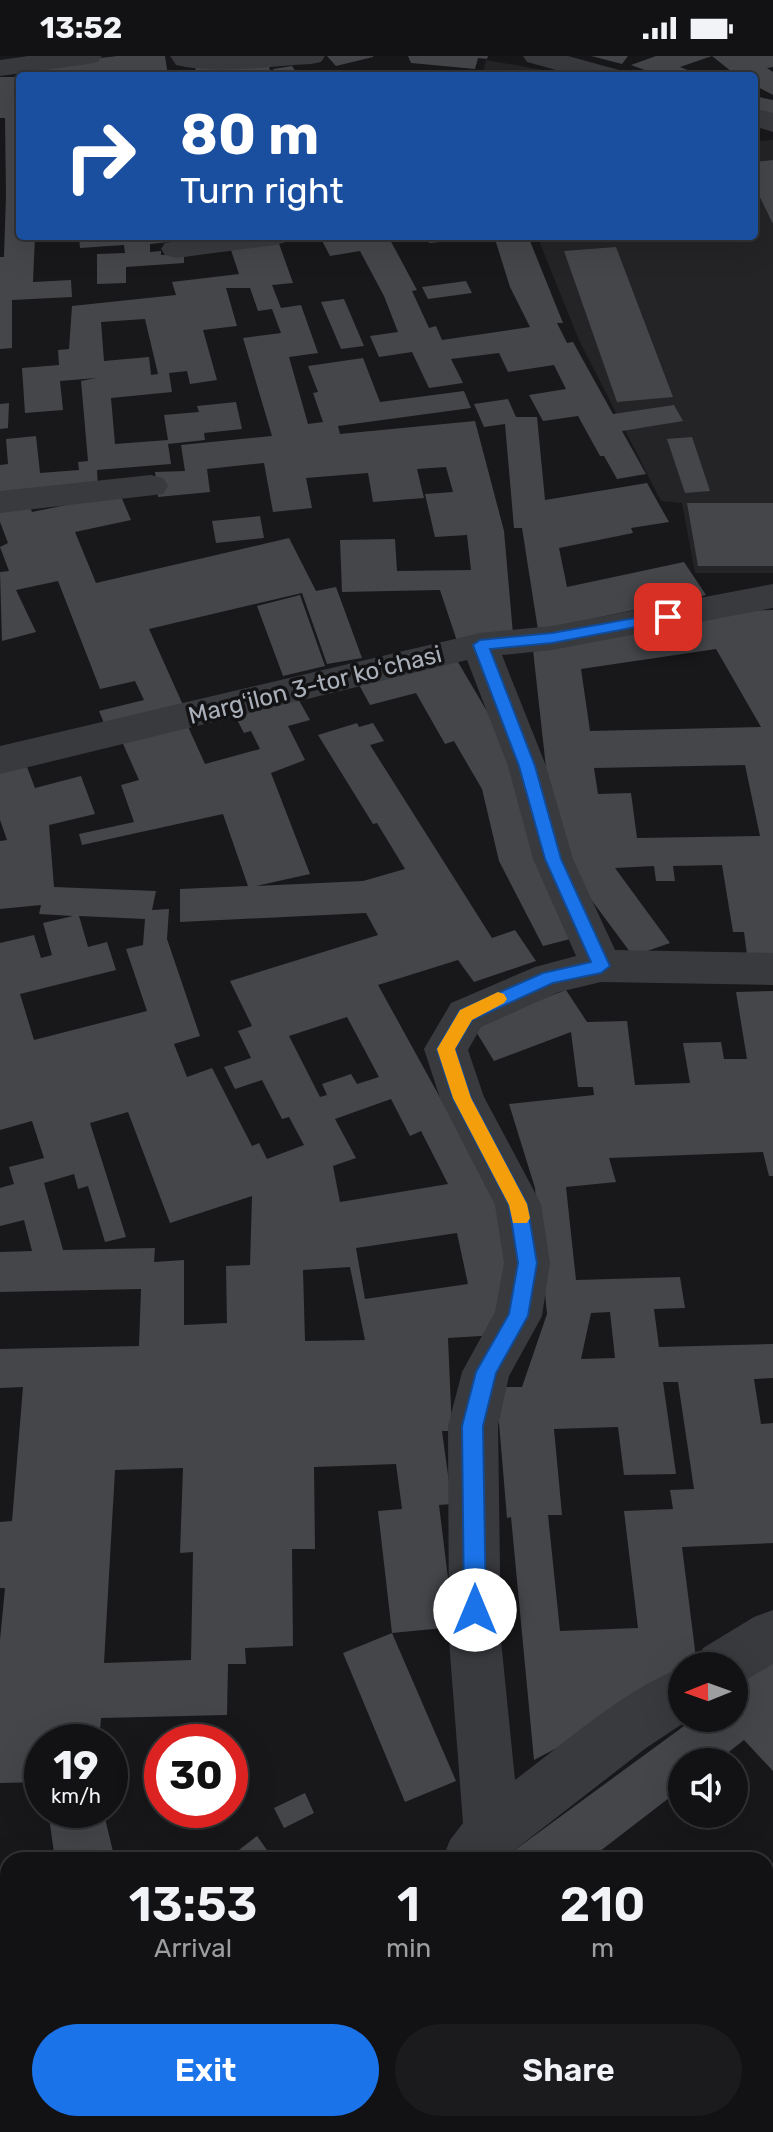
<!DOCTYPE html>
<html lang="en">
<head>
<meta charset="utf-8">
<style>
  :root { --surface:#121214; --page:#1b1b1d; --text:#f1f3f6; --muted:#9c9ea0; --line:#313234; --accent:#1a73e8 }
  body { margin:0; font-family:Rubik,sans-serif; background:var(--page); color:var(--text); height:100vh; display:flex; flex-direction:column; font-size:30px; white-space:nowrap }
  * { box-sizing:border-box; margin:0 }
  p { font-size:26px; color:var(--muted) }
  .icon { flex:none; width:44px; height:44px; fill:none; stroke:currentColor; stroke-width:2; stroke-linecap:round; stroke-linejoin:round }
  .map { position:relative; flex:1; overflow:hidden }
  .drawer { position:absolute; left:0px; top:1796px; width:774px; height:280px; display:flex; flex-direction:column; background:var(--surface); border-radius:24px 24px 0 0; box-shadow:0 8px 32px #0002,0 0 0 2px var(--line) }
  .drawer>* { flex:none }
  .top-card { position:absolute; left:16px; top:16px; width:742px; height:168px; border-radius:8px; box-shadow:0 8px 32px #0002,0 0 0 2px var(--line); background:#1a4fa0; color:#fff; overflow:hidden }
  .needle { width:52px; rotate:269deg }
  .controls { position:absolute; left:668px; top:1596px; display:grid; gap:16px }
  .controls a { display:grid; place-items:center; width:80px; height:80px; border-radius:50%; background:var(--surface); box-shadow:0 8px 32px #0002,0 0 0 2px var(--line); font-size:40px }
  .speed { position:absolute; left:24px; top:1668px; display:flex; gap:16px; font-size:40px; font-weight:700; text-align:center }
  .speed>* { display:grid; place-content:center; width:104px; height:104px; border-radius:50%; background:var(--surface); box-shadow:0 8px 32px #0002,0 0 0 2px var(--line); line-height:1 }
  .speed small { font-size:20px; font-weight:400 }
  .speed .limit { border:12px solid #d22; background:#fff; color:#111 }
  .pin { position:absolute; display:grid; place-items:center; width:68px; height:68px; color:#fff; margin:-34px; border-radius:16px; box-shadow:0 4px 12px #0006 }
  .me { position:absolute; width:88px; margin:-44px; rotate:0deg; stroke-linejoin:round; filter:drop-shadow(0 0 6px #0008) }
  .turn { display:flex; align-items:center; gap:28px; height:168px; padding:0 32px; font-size:36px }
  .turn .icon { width:104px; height:104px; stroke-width:2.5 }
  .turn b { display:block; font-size:56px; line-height:68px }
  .eta { display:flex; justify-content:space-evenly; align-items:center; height:136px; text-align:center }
  .eta b { font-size:48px; font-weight:600; line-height:56px }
  .button { display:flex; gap:16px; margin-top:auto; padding:16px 32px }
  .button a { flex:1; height:92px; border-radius:48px; background:var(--accent); color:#fff; font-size:32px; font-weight:600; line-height:92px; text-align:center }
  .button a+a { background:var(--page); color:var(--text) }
  .status { display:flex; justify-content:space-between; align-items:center; height:56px; padding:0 40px; background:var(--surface); direction:ltr }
  .status svg { height:22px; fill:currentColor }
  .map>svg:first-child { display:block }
</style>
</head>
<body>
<div class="status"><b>13:52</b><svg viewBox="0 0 49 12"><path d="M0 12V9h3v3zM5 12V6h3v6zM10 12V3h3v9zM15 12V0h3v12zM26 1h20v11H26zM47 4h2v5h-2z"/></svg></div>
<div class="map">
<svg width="773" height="2076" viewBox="0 0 773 2076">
  <rect width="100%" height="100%" fill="#18181a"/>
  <path fill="#242427" d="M486,4L555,16L569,20H482Z
    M754,80L756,85L773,84V517H695L682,447L661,445L579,284L537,180H754Z"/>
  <path fill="#44464a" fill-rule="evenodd" d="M117,0H165L168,20H135L134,14L70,20H24V11Z
    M327,0H373V1L336,10Z
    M408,0H488L487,3L478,2L475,13L411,7Z
    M591,0H628L622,8Z
    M656,0H712L680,11L702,20H661L631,9Z
    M712,0H773V11L767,12L773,16V39L754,29V20H737Z
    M268,5L271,20H197L195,11Z
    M292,10L299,20H277L273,13Z
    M0,21H20V180H35L33,226L71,224L72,241L12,244V292L0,293V201H4L6,139L5,62H0Z
    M754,40L773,44V62L754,54Z
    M773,104V168L754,129V106Z
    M79,180H207V182L150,188V196L161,195V199L184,198V207L126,211V227L97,228V198L125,197L124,189L80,192Z
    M388,180L417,234L412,235L429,272L436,270L442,284L530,271L510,231L494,180H528L563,267H557L567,287L573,286L613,358L674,349L683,365L622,375L646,418L617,423L604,400H600L578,360L543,365L529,339L566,333L554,309L508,316L499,297L451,303L463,327L429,332L412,296L379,301L370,280L398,276L384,240L360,195L330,200L320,181Z
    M427,180H489V182L429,187Z
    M277,182L293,227L272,229L281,252L301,249L318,297L289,301L308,368L323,366L313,337L318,336L308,310L363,302L380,346L464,335L471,352L338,370L340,378L475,365L504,475L513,578L457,585L440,534L342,536L340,484L395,483L397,515L471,514L467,479L435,481L425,438L453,436L446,411L417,413L424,442L373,446L368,417L306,422L312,452L273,456L264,407L207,413L210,436L158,441L155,416L185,415L181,389L272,380L243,282L281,277L272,253L258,255L250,232H226L237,270L203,274L217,324L190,328L187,315L169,317L172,336L111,342L115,388L168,384L164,359L199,356L197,350L236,346L242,373L204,377L205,384L168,388L171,408L97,414L98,432L0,437V409L8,408L6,383L36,380L40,417L79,414L78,406L88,405L81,325L96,322L60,325L63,354L25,357L22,312L59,309L58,294L69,293L72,250L176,239L172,226L239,218L229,188ZM145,263L158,318L151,319L149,301L104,305L101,266Z
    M616,191L673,341L617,346L564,195Z
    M466,225L472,237L428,243L422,231Z
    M344,243L364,290L341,293L321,246Z
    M508,343L516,361H537L545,444L647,427L669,466L631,472L633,477L559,492L567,531L684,506L706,539L538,574L522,472H514L505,368L484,371L474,348Z
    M9,347L8,372L0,373V348Z
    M692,381L710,435L685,437L667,383Z
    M120,438L131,464L75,476L96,527L289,482L316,535L336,531L362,602L327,608L302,537L149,573L183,649L106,672L99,655L144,644L135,625L100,633L58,525L16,534L36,576L2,585L0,516L9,515L0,491L8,487L0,466V451L28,445L32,456Z
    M687,447H773V510H698Z
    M260,460L264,482L216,487L212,465Z
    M300,539L325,610L283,620L257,550Z
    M773,554V906H748L744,876H733L722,809L673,810L675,825H656L654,810L615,812L670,887L633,900L567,811L549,739L533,594L736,555ZM716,593L761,671L590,675L581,613ZM745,709L760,780L637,782L631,737L598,738L594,712Z
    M455,601L498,674L578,881L543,890L499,805L482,733L454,685L445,688L416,637L370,649L358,627Z
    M296,639L310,664L288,670L305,704L271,717L310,818L256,830L363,825L405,813L377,767L373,768L318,679L357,667L359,671L373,667L384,685L370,689L492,882L515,874L536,905L474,926L458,904L378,929L453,1065L491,1121L521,1235L497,1279L448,1282L452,1375H442L452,1448L439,1449L454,1571L392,1577L378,1455L402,1453L396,1408L314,1411L315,1493H292L293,1590L245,1592L246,1608H228L227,1659L101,1662L99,1686H42V1726L0,1727V1584L5,1532H0V1466L12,1465L23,1331L0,1332V1293L139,1290L141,1233L0,1236V1196L32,1195L24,1164L0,1170V1132L14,1128L9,1111L44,1102L32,1065L0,1074V887L34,879L41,902L52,899L43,867L73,860L39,858L41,849L0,853V785L7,784L0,764V709L24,703L35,732L81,720L95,758L49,769L54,831L156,835L152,854L169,853L167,883L200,980L174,988L187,1021L212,1012L252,1090L259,1087L267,1103L304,1089L289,1061L282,1063L262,1024L235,1033L224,1011L251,1002L238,975L252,970L230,925L378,879L366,857L180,866V833L248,830L223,758L82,789L79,778L134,766L121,729L139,724L120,681L185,664L205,708L260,693L251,675L244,677L233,656ZM79,860L145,863L143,889L126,893L147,955L34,984L20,938L116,914L107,886L88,891ZM347,961L379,1021L357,1028L351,1018L322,1028L327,1039L320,1041L289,980ZM391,1043L410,1080L421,1075L448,1128L340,1146L333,1110L356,1102L335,1063ZM128,1056L170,1167L252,1140L250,1209L226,1210L227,1267L184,1269V1204L154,1206L155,1192L63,1194L44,1127L74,1118L78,1133L88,1130L105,1186L126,1181L90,1067ZM457,1177L468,1228L365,1243L356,1192ZM350,1211L365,1284L305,1285L303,1214ZM183,1412L180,1497L193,1496L191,1604L104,1607L115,1414Z
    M566,934L587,966L627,965L635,1029L690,1027L683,987L721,986L724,1003H747L736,936L773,935V1120H769L763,1096L609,1102L616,1126L566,1131L576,1224L680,1221L685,1252L654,1253L659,1291L773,1288V1322L754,1323L761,1368L773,1367V1487L682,1491L697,1610H682V1626L534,1704L511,1461L507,1462L496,1331H522L547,1258L535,1132L509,1048L594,1039L593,1031H578L571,976L494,1005L472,969ZM610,1256L615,1302L581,1303L591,1257ZM663,1326H678L694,1433L670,1434L673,1453L624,1455L638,1572L560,1575L548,1459H562L554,1373L618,1371L624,1419L676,1418Z
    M392,1577L456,1725L405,1746L343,1597Z
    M773,1596V1715L744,1684L716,1706H682V1732L595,1799L598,1804H501L695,1662H734V1630Z
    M305,1737L314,1757L284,1772L274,1752Z
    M48,1754H103L115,1804H55Z
    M257,1780L274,1804H226Z
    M0,1927L8,1940V2068H105L95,2076H0Z
    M267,2068H318L309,2076H272Z
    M402,2068H440L430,2076H407Z
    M587,2068H706L712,2076H593Z"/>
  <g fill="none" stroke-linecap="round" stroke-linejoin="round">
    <path fill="#393a3e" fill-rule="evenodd" d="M28,0H102L98,6L88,8L0,20V4Z
      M170,0H325L321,6L311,8C268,10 218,19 176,9Z
      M523,0H568L619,14L623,20H578L527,6Z
      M754,52L773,57V76L754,70Z
      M206,180H290L286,186L275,189L176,202L165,199L161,193L165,187Z
      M151,419L163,422L168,430L163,438L0,457V435Z
      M773,528V552L552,594L502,599L546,710L573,803L615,894L773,897V929L601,926L559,936L481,971L468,994L484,1041L541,1148L550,1207L542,1260L509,1320L498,1370L501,1584L515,1724C567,1685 621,1636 682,1611V1662H691L646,1692L512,1796L505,1804H442L450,1784L463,1767L449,1584L448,1370L462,1316L495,1256L504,1207L495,1149L440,1042L424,993L451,947L535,911L576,900L533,803L508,710L467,604L0,718V690L480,577L552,570Z
      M773,1554V1608L734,1631V1610H695L703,1592L754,1561Z
      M348,2068H410L413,2076H351Z"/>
  </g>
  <path fill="#1a73e8" stroke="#114b97" stroke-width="2" d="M668,556L673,557V564L552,587L490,593L535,710L561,803L610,910L601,917L553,927L472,964L455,993L471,1042L527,1148L537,1207L528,1260L496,1317L483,1370L486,1554L482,1561L475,1564L467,1561L464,1554L462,1370L476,1316L509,1258L518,1207L509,1149L453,1042L437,993L460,954L543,917L591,906L545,803L519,710L473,589L480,584L552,577Z"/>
  <path fill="#f59e0b" d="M498,936L504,938L507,943L504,947L472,964L455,993L471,1042L527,1148L530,1162L527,1167H513L509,1149L453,1042L437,993L460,954Z"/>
  <g text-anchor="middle" stroke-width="7" stroke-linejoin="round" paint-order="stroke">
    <g font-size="24" fill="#aab0b9" stroke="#131315">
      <text transform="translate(315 629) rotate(-14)" y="8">Margʻilon 3-tor koʻchasi</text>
    </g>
  </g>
</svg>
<div class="controls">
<a><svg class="needle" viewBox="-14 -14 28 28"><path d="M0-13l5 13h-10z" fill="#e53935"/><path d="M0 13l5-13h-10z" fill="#9c9ea0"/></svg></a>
<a><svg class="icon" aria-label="sound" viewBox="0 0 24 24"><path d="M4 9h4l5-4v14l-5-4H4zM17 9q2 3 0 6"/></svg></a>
</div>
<div class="speed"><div>19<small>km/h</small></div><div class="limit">30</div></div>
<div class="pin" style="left:668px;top:561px;background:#d93025"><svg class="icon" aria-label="arrive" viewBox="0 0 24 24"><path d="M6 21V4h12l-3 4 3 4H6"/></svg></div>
<svg class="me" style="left:475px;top:1554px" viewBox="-20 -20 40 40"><circle r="19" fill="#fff"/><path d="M0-13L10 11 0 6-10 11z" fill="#1a73e8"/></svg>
<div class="top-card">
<div class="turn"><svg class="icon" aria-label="right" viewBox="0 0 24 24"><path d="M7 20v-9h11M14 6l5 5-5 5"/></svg><div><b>80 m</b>Turn right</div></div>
</div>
<section class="drawer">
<div class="eta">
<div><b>13:53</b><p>Arrival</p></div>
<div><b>1</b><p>min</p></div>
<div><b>210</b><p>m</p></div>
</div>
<div class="button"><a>Exit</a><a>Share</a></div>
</section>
</div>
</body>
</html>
